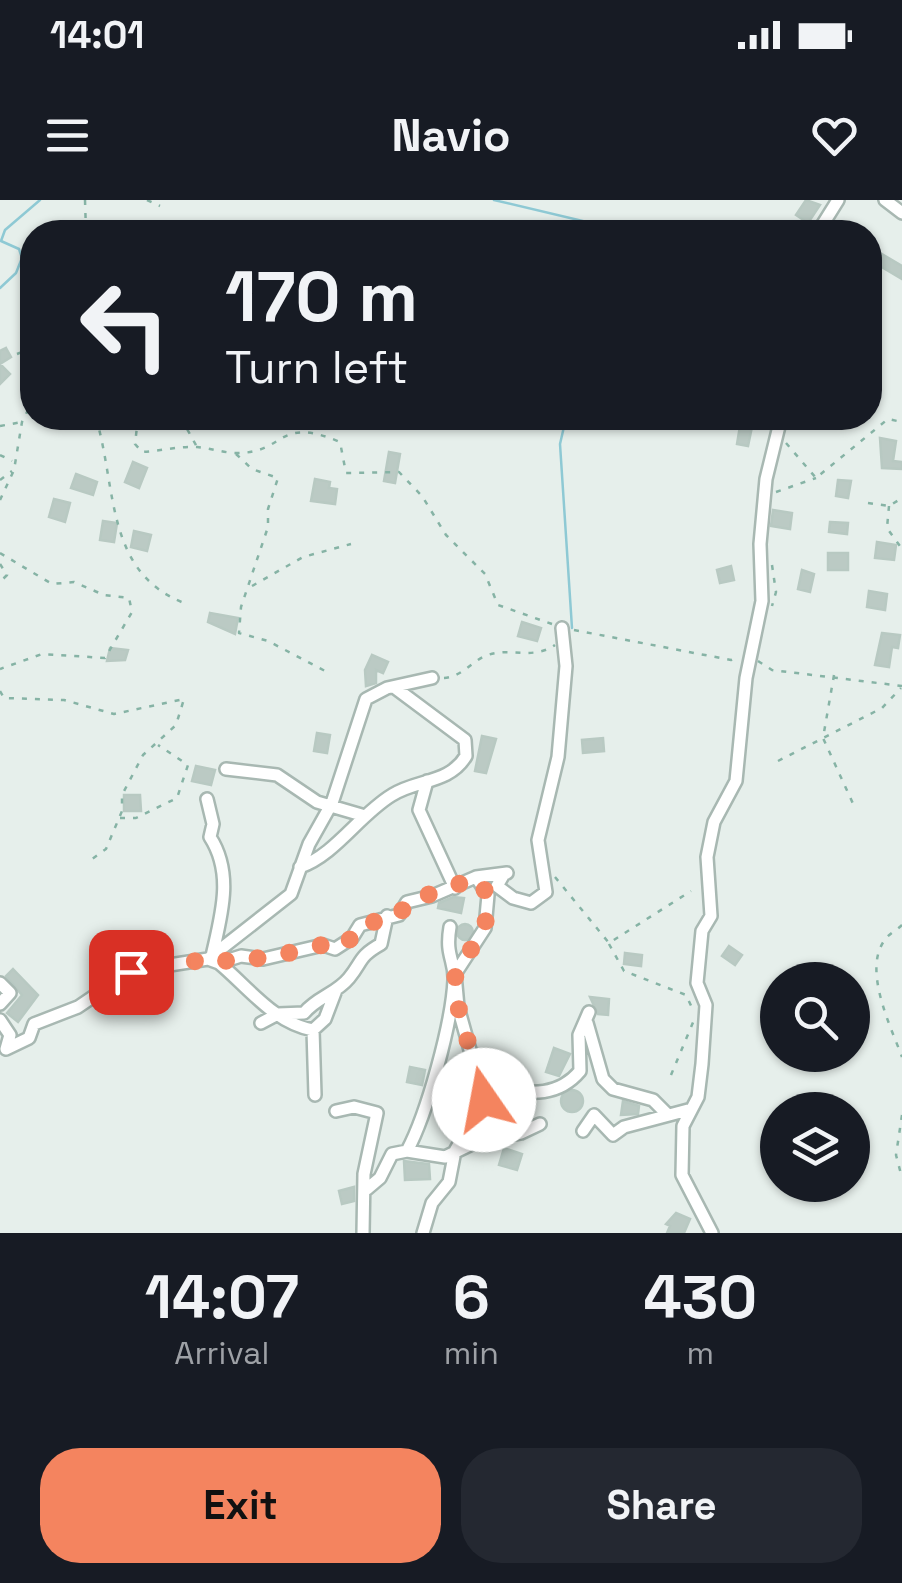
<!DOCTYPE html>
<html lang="en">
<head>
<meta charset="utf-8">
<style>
  :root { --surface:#171b24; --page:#242831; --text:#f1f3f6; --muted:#9ea1a6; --accent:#f4845f }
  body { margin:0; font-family:"Space Grotesk",sans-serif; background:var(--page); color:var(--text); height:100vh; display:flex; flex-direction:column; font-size:38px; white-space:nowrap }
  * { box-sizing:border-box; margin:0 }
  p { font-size:32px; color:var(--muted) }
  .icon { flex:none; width:55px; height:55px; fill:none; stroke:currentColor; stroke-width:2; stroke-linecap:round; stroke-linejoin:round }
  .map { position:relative; height:1033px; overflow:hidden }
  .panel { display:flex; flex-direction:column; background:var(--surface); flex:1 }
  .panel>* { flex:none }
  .hud { position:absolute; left:20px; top:20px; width:862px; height:210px; border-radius:40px; box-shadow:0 2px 8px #0004; background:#171b24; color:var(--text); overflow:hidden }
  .buttons { position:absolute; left:760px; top:762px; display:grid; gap:20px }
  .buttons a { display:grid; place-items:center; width:110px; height:110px; border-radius:50%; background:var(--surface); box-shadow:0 2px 8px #0004; font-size:50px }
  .pin { position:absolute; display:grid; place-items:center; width:85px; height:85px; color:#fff; margin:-42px; border-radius:20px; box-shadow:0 5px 15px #0006 }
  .me { position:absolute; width:110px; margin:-55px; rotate:348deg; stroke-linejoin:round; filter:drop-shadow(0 0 8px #0008) }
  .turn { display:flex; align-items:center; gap:35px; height:210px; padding:0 40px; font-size:45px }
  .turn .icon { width:130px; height:130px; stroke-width:2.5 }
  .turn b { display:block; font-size:70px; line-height:85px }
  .eta { display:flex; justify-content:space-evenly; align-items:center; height:170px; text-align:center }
  .eta b { font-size:60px; font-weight:600; line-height:70px }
  .primary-button { display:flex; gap:20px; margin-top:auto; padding:20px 40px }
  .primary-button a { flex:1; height:115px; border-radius:40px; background:var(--accent); color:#111; font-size:40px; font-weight:600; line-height:115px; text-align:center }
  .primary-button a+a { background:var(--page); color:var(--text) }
  .status { display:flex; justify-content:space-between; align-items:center; height:70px; padding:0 50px; background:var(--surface); direction:ltr }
  .status svg { height:28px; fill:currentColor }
  header { display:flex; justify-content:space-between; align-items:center; height:130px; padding:0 40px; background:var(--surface); font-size:45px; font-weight:600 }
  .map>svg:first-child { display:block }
</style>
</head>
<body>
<div class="status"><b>14:01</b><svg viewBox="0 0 49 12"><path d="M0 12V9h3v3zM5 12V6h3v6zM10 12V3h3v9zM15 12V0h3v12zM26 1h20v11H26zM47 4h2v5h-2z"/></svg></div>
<header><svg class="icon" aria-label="menu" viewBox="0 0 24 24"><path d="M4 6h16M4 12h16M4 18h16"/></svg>Navio<svg class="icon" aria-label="heart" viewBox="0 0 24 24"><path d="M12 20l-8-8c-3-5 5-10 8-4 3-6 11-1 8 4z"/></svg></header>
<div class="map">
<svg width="902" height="1033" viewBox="0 0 902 1033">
  <rect width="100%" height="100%" fill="#e6efeb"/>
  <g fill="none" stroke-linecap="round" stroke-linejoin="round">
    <path stroke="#8ec9d4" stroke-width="2.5" d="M494,0L629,32
      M0,88L16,73L22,58L19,49L1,41L5,30L40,0
      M566,218L560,244L572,428"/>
  </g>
  <path fill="#bbcac4" stroke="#b8c9c2" stroke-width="2.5" d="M806,0L820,5L808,23L796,15Z
    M870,47L902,66V79L870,60Z
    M6,148L11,157L0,164L10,174L0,184V151Z
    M741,220L753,222L748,246L737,244Z
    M880,238L896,241L893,261L902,262V269L882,268Z
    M389,252L400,254L395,283L384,281Z
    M133,262L147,268L139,288L125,282Z
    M76,274L97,282L93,295L71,288Z
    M315,279L330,282L329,288L337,289L335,304L311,301Z
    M838,280L851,281L848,298L836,296Z
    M54,299L70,303L65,322L49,317Z
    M773,310L792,313L790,329L771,326Z
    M103,321L117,323L114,342L100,340Z
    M830,322L848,323L847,334L829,332Z
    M134,331L151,335L147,351L131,347Z
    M877,342L896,345L894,360L875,358Z
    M828,353H848V370H828Z
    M731,366L734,380L720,383L717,370Z
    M802,370L814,374L810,392L798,389Z
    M869,391L887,394L885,410L867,407Z
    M210,413L238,418L235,434L208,422Z
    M522,422L541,428L537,441L518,436Z
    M882,433L900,435L898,448L892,447L889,467L875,465Z
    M110,448L128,450L125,460L107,461Z
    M372,455L388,462L383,473L376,470V483L366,486L365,470Z
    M317,533L330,535L327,553L314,551Z
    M482,536L496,539L486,573L475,571Z
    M603,538L604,551L583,553L582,540Z
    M196,566L215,570L211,585L192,581Z
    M124,595H140L141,611H124Z
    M453,697L464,698L461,713L438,708L439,703Z
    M457 732a8 8 0 1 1 16 0a8 8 0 1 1-16 0Z
    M729,746L742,755L735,765L722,756Z
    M625,753L642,755L641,766L624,764Z
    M13,769L38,795L18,822L7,813L22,795L6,776Z
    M590,797L609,799L608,815L598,814Z
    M554,848L570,854L559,876L546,872Z
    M410,867L425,870L422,885L407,882Z
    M561 901a11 11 0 1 1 22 0a11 11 0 1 1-22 0Z
    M623,901L639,906L638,914L621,915Z
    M504,948L522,954L517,970L499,965Z
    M404,961L429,964L430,979L405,980Z
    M354,987V1001L342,1004L339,991Z
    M676,1013L690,1019L684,1033H667L670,1026L666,1024Z"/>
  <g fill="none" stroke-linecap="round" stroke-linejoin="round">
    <g stroke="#a8b8b2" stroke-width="16">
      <path id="minor" d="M885,0L902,13
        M818,32L838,0
        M226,569L277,575L317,602L365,616
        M427,581L419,610L455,688
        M207,599L213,624L210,637C234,674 221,716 212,756
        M300,667C335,655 359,615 392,595C417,579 449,584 466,556L465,540L394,487
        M504,674L497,686L513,698L531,703L546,692L538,640L558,557L566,466L562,428
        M208,759L219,763L241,756L263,759L323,745L335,749L352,738L360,725L399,715L407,702L432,696L476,677L507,673
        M219,763C248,787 274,823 313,830L315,895
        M0,783L10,793L0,804
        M0,820L10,835L6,849L29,838L34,824L78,807L131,771L208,759L291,694L309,644L332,603L366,499L387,488L432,478
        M261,823L278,814L304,813C317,797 336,794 349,778C363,761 358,757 381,744L387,716
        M587,823L603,879L613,889L653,900L667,914
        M313,830L325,819L336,790
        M484,888C520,891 554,902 580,871L579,835L589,812
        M336,911L354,907L377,913L364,974L363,1033
        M583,931L594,915L613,935L624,927L688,910
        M407,951L445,957L478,941L521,933L540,924
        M367,989L380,978L392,954L407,951C427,914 452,823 454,780C455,760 445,756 450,727
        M423,1033L432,1003L449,982L455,951L484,900L458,807L455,774L485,728L488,695L476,677
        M712,1033L682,975L683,926L698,897L702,864L706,805L697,783L702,731L711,716L707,657L714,622L736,581L746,478L762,401L760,344L766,279L781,218"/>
    </g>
    <path stroke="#86b3a5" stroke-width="2.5" stroke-dasharray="5 8" stroke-linecap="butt" d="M85,0L86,32
      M147,0L160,6
      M150,28L151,32
      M17,154L32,148
      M96,218C117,288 105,372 184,403
      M138,218L135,244L142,252C160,251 180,246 197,247C210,248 224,253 237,253C287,253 276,215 340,242L346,273L399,272L422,296L446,335L485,374L498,405L552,424
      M181,218L197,247
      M0,226L22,222
      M786,243L816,278L888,219L902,222
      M236,254L252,269L278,278L268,309V327L241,407L239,433L268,441L327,472
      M0,255L12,261
      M0,280L12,271
      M776,292L816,278
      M0,300L14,270L22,222L32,202
      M868,303L889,306L902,298
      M889,306L887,328L902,349
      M0,353L52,384L74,382L104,395L129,398L132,412L105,458L42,454L0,469
      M0,364L7,375L0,382
      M772,365L776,392L772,406
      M252,386L303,357L351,344
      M574,430L731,460L738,457
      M758,461L772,470L902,486
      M834,475L823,538L855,608
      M444,478C461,477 470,463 485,456C509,446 532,461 555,445
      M0,491L4,498L64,500L114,514L184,499L176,525L143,555L122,595V611L106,649L92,659
      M778,561L882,508L901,488
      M120,618H136L177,598L188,565L158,545
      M555,677L609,743L691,691
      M902,725C897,730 887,735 884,741C863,771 891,827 902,857
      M609,744L624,771L686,795L694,812
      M671,875L694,820
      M902,915L896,955L902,978"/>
    <use href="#minor" stroke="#fff" stroke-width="11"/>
  </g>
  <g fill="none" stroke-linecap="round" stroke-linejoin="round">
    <path stroke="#f4845f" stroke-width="18" stroke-dasharray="0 32.4" d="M131,772L208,759L219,763L241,756L263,759L322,745L335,749L352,738L360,725L399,716L407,702L476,678L488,695L485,728L455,774L458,806L484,900"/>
  </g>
</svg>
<div class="buttons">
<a><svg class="icon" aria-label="search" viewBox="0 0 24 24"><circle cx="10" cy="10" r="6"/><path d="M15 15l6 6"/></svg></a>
<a><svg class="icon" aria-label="layers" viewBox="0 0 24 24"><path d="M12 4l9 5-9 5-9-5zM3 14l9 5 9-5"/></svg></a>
</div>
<div class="pin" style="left:131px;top:772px;background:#d93025"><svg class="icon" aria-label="arrive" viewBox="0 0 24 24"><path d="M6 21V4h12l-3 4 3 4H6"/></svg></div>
<svg class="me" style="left:484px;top:900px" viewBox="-20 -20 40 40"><circle r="19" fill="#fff"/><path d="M0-13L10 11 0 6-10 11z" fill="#f4845f"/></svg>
<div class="hud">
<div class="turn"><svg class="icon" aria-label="left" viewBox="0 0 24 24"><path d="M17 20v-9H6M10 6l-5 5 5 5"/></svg><div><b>170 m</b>Turn left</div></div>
</div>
</div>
<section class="panel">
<div class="eta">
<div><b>14:07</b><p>Arrival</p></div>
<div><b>6</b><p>min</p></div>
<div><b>430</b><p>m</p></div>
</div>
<div class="primary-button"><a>Exit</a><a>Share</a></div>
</section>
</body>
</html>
